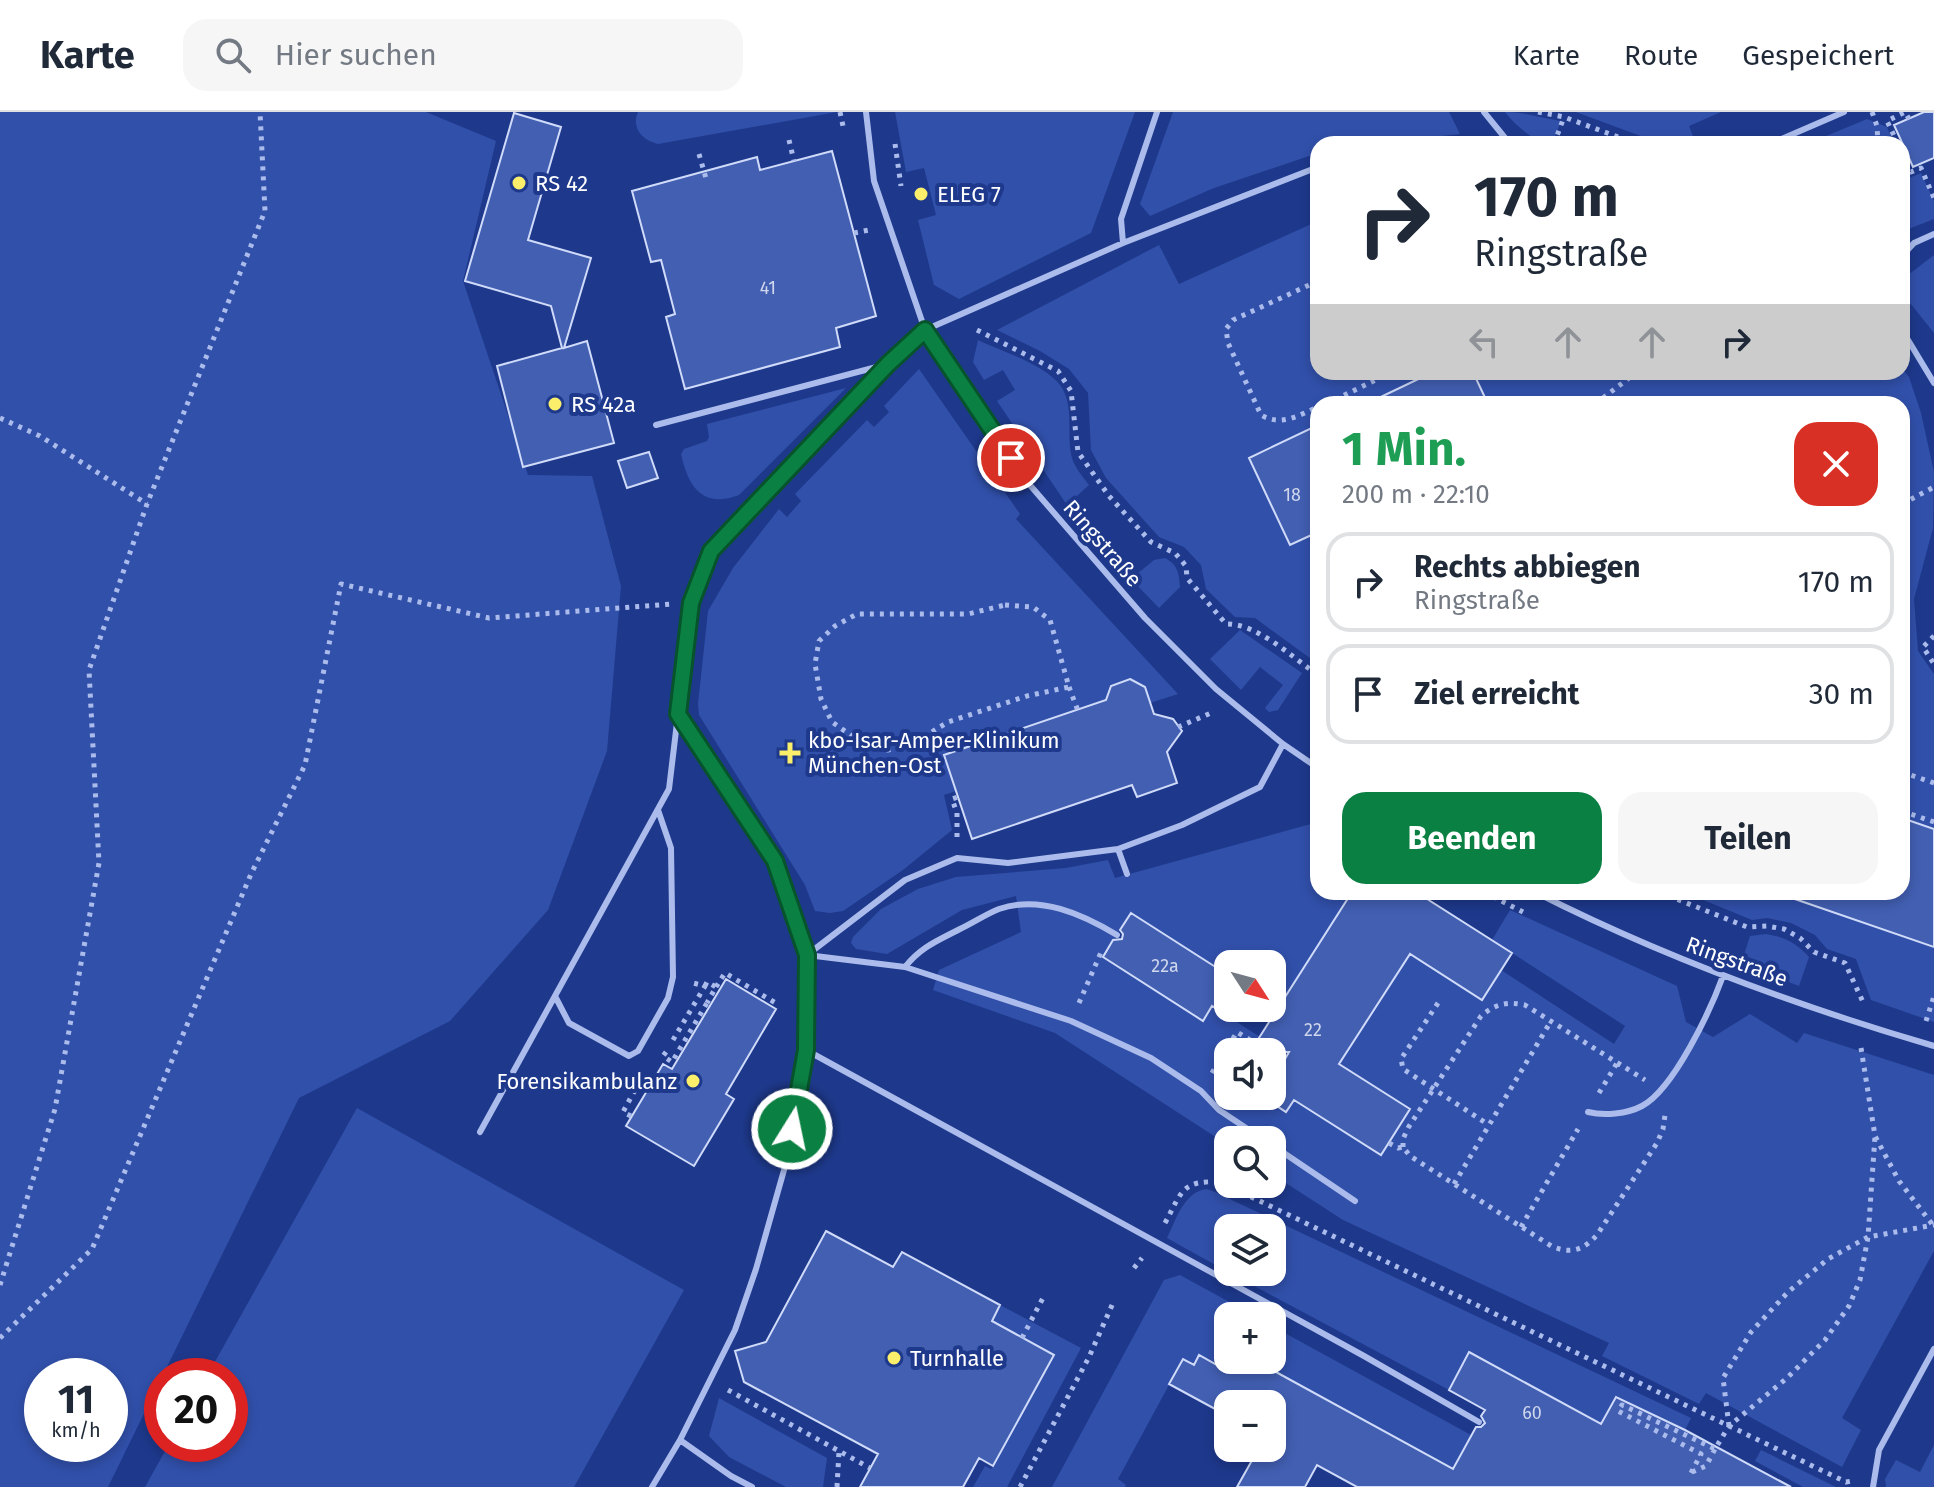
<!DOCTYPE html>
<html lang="de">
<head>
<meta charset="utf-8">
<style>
  :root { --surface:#fff; --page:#f6f6f7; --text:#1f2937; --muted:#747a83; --line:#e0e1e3; --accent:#0b8043 }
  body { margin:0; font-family:"Fira Sans",sans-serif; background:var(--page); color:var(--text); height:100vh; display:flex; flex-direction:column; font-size:30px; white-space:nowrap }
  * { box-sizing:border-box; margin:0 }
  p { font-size:26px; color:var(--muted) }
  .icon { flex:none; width:44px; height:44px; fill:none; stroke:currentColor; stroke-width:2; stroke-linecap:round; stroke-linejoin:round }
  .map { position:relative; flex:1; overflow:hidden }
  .panel { position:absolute; left:1310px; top:284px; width:600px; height:504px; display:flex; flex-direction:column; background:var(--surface); border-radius:24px; box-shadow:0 4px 12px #0003 }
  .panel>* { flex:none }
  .banner { position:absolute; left:1310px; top:24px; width:600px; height:244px; border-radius:24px; box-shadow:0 4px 12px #0003; background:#fff; color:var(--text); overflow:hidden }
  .needle { width:52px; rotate:126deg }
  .buttons { position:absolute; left:1214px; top:838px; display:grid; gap:16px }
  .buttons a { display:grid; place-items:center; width:72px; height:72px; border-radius:16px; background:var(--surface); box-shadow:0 4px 12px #0003; font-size:40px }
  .speed { position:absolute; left:24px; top:1246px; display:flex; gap:16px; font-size:40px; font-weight:700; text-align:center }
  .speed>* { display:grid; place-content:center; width:104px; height:104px; border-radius:50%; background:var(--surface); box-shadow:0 4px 12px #0003; line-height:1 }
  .speed small { font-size:20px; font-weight:400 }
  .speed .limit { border:12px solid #d22; background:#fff; color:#111 }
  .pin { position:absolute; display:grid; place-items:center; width:68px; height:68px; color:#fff; margin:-34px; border:4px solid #fff; border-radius:50%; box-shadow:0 2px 8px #0007 }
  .me { position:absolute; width:88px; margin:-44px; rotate:10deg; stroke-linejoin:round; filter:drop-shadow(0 0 6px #0008) }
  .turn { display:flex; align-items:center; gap:28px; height:168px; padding:0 32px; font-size:36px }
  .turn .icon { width:104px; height:104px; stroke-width:2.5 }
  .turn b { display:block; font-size:56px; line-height:68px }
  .lanes { display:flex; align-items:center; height:76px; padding:0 32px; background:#0003; justify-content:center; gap:40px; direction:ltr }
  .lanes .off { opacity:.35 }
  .round { display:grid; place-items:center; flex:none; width:84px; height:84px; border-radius:24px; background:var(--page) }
  .summary { display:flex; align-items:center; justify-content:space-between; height:136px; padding:0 32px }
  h1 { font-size:48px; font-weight:700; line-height:60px; color:#1e9e55 }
  .primary-button { display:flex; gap:16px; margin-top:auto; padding:16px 32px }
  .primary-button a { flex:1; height:92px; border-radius:24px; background:var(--accent); color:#fff; font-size:32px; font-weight:700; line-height:92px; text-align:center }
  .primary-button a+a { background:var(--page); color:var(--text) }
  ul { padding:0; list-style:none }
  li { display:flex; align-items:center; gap:24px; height:100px; margin:0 16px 12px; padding:0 16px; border:4px solid var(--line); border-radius:24px }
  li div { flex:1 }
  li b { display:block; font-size:30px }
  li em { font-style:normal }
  header { display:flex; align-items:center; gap:48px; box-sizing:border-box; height:112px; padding:0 40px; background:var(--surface); border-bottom:2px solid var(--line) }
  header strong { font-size:38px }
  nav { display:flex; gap:44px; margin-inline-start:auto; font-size:28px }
  .search { width:560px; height:72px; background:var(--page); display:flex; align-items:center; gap:20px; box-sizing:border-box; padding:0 28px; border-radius:24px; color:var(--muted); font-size:30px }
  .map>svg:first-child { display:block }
</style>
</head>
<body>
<header>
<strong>Karte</strong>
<div class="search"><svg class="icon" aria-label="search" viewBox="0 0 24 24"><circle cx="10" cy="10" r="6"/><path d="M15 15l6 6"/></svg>Hier suchen</div>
<nav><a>Karte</a><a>Route</a><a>Gespeichert</a></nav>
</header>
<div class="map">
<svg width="1934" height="1375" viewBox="0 0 1934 1375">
  <rect width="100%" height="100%" fill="#1e398c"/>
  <path fill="#3150aa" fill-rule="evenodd" d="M0,0H426L496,29L463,169L528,363L592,364L621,474L607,639L548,798L450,909L299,986L108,1375H0ZM42,1264H110V1332H42Z
    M638,0H837L658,32C642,28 631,16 638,0Z
    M895,0H1135L1091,121L959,187L934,173L918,108L936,103L924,56L906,60Z
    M1173,0H1449L1460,22L1371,32H1318V41L1214,76L1150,104L1140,92Z
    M1505,0C1525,0 1541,6 1561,9L1552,32C1535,31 1516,14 1505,0Z
    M1576,0H1721L1689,14L1696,32H1662Z
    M1867,7L1887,15L1894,32H1807Z
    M1902,50L1909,66L1921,61L1934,89V107L1906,118L1902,123Z
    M1318,109V260H1902V256L1909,265L1921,301L1934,360L1933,416L1914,487L1918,539L1934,562V910L1871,888L1856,847L1827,837L1815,823L1791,811L1767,806L1752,808L1684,780H1902V292H1318V552L1255,506L1235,505L1206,477L1201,453L1184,435L1159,425L1106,366L1091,338L1088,281L1069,257L1040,239L997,218L1159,133L1179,172Z
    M1934,143V221L1902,181L1908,163Z
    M978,228C1001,239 1044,252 1060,273C1075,293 1066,323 1072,346C1075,356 1083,365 1089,373L1067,393L997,289L1015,278L1003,258L984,268L973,250Z
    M919,257L1020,402L1016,407L1178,582L1150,591L1145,575L1129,567L1111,574L1106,588L944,643L956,679L944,683L952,718L903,758L843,799L830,801L815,799L805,773L699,603L698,592L708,499L733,456L779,397L787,405L801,389L795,382L867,308L874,315L889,300L884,294Z
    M846,276L739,383C702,397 688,374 681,342L684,337L707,329L709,325L707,312Z
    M1165,446C1178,453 1179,461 1180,475L1159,496L1131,467L1154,448Z
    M1240,518L1302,561L1278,598L1269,600L1265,596L1283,573L1260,555L1241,578L1210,547Z
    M1318,710V780H1352L1269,911L1246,896H1272V852H1228V863L1131,801L1103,845L1202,909L1212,894L1260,925L1250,940H1228V984H1264L1286,1000L1294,988L1381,1043L1410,997L1339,952L1410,842L1482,888L1501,858L1614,932L1625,914L1492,828L1510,798L1677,874L1686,910L1713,925L1750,902L1797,931L1804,921L1934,963V1139L1842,1306L1861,1318L1842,1355L1706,1281L1699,1292L1602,1244L1609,1231L1343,1108L1272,1062V1028H1228V1033L1055,921L933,878L939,858L1021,820L1016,784L962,798L887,842L856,837L851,831L853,825L881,797L918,777L956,765L1066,756L1108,748L1115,766Z
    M1766,822C1785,825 1796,831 1809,845L1799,874L1741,852L1750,824Z
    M357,996L684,1178L574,1375H145L169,1332H230V1264H207Z
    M1207,1077L1215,1080L1691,1306L1685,1318L1621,1288L1661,1345L1470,1240L1449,1278L1228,1160H1272V1116H1228V1160L1167,1126C1176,1108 1184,1079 1207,1077Z
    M1180,1163L1255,1204H1228V1234L1217,1253L1200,1243L1194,1253L1183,1247L1118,1367L1126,1373L1125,1375H1052L1164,1168Z
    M1000,1193L1081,1236L1007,1375H973L985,1354L991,1357L993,1354L992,1209Z
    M1272,1214L1471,1323L1453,1357L1254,1248H1272Z
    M719,1286L827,1346L823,1375H786L729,1345L709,1324Z
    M1934,1333V1375H1886L1885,1367L1896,1348L1920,1360Z
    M1761,1338L1836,1375H1803L1755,1349Z"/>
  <path fill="#425fb2" stroke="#d0dbf9" stroke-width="2" d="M1924,0H1934V46L1913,55L1894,13Z
    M514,1L561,15L528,128L591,146L564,236L587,229L614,331L523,355L497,254L562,236L551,194L465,169Z
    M832,39L876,204L836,216L840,235L685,277L666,205L675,202L661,148L651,150L632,79L757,45L760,58Z
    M1433,260H1473L1488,292H1366Z
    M1318,313V420L1290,433L1249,346Z
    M649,340L658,366L627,376L618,349Z
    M1130,567L1145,575L1154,602L1173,607L1182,619L1167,640L1177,671L1137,685L1132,673L972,727L944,643L1106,588L1111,574Z
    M1902,706L1934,717V835L1789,785L1790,780H1902Z
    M1352,780H1416L1512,841L1482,888L1410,842L1339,952L1410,997L1381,1043L1294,988L1286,1000L1263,985L1272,984V970L1289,940H1250Z
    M1131,801L1228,863V904L1212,894L1203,909L1103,845L1113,828L1122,827L1123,822L1120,818Z
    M726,867L776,897L726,982L734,987L694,1054L626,1014L663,952L672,957Z
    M826,1119L893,1155L902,1140L1000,1193L992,1209L1054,1243L993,1354L979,1346L963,1375H860L878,1342L744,1270L735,1239L766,1230Z
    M1469,1240L1601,1312L1616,1285L1685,1318L1791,1375H1357L1317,1353L1305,1375H1237L1259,1336H1272V1292H1228V1304L1169,1272L1183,1247L1194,1253L1199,1243L1217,1253L1219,1248H1254L1453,1357L1476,1315H1481L1485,1311L1481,1304L1485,1298L1449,1278Z"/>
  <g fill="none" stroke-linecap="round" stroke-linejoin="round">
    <path stroke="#abbcec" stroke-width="5" stroke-dasharray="4 6" stroke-linecap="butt" d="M840,0L843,14
      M1538,0L1564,5L1637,32
      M1872,0L1877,14L1878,32
      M789,28L794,49
      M895,32L901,74
      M1554,32L1564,5
      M1898,32L1887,9L1905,0L1909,7
      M1902,41L1911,60L1921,56L1934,86
      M699,42L707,70
      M854,121L869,118
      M1318,169L1233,208L1226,217L1228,231L1261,303C1281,315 1299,303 1318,295
      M977,218L1058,259L1071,279L1078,340L1109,384L1151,430L1175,441L1186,454L1187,466L1226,512C1257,511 1293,546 1318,563
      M1326,292L1392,260
      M1595,292L1637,260
      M0,306L40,324L147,392
      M1902,392L1934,375
      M1005,493L1033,495L1050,508L1069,575L1027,584L948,610L909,634L888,638L859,629L832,610L821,587L815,552L819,529L835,514L857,502H968Z
      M1934,524L1923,535L1934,552
      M1069,575L1078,599
      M1178,615L1211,601
      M1902,660L1934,671
      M1902,699L1934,710
      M957,725V701L952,687L958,685
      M1484,780L1523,800
      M1659,780L1747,815L1767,814L1784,817L1800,826L1814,840L1845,851L1863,890
      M1427,787L1432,780
      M705,874L707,870L716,875L707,891
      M716,875L725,861L779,893
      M1079,891L1102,838
      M1438,891L1401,947L1403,957L1489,1013
      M1926,909L1934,884
      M673,928L705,874L693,871
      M1861,936L1875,1024L1899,1069L1932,1112
      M666,940L663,944L672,950L707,891L710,893
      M1219,949L1228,956
      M1212,961L1237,920L1255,931
      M1599,981L1617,951
      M631,1004L623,1000L643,963
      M1389,1031L1398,1036L1403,1035L1410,1044L1553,1135C1572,1142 1583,1138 1597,1123L1657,1031L1663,1017L1665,1003
      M1403,1035V1027L1408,1016L1481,904C1495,892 1507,889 1525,893L1645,968
      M1454,1072L1551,909
      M1165,1111C1182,1080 1181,1068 1220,1070L1846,1370L1852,1369
      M1521,1115L1578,1017
      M1134,1156L1142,1146
      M0,1173L55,997L99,751L89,558L147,392L265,99L260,0
      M0,1226L92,1137L251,762L305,653L341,472L489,506L671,492
      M1022,1226L1045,1182
      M728,1278L870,1356
      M1729,1314L1723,1266L1751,1220L1788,1180L1828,1147L1868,1125L1934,1113
      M1692,1360L1706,1354L1715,1337
      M1691,1361L1701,1342L1618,1299L1622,1293L1715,1337L1729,1314L1787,1266L1825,1228L1849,1194L1860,1168L1868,1125L1875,1024
      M837,1375L839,1339
      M1020,1375L1089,1245L1113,1191"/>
    <path stroke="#abbcec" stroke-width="6" d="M866,0L874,69L925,218L1029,372L1145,506L1216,577L1283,632L1318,656
      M1484,0L1510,32
      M1770,32L1844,0
      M1123,131L1121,107L1157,0
      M1902,144L1914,131L1934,122
      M1902,218L1934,271
      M656,313L888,252
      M1118,737L1127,762
      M1535,780C1663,845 1797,894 1934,934
      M807,843L905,768L957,746L1008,751L1118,737L1182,713L1260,675L1283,632
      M807,843L905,855L1071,909L1151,946L1201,979L1219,998L1264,1028
      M905,855C921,835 937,829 960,817C973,811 986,802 999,797C1040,783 1082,802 1117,823
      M556,886L569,911L629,944L638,939L668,886L673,865L671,736L658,698
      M806,938L1364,1244L1479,1310
      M1588,1000C1604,1004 1627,1002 1642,994C1674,977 1711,897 1723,864
      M480,1020L669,677L678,602
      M1272,1033L1355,1089
      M680,1328L731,1364L752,1375
      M652,1375L680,1328L735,1218L756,1157L788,1044L806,938L807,843L775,749L678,602L691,491L711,439L888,252L925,218L1123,131L1318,55
      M1873,1375L1879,1338L1934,1237"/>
  </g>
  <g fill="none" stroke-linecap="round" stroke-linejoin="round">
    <g stroke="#07532c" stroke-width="20">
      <path id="route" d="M792,1017L806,938L807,843L775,749L678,602L691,491L711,439L888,252L925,218L1011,346"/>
    </g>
    <use href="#route" stroke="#0b8043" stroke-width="14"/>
  </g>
  <g fill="#fbee6a" stroke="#1e398c" stroke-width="3">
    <circle cx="519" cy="71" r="8"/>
    <circle cx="921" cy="82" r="8"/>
    <circle cx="555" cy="292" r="8"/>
    <path d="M786 629h8v8h8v8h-8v8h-8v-8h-8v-8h8z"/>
    <circle cx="693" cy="969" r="8"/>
    <circle cx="894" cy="1246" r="8"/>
  </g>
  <g text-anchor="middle" stroke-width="8" stroke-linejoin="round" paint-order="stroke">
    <g font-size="18" fill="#d0d7ec">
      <text x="768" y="182">41</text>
      <text x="1292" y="389">18</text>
      <text x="1165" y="860">22a</text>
      <text x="1313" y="924">22</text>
      <text x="1532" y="1307">60</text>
    </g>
    <g font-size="22" fill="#fff" stroke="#1e398c" text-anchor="start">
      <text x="535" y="79">RS 42</text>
      <text x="937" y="90">ELEG 7</text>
      <text x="571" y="300">RS 42a</text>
      <text x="808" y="636">kbo-Isar-Amper-Klinikum<tspan x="808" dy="25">München-Ost</tspan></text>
      <text x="677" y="977" text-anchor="end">Forensikambulanz</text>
      <text x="910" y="1254">Turnhalle</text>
    </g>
    <g font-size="22" fill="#fff" stroke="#1e398c">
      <text transform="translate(1103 431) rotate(49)" y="8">Ringstraße</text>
      <text transform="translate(1737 849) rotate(20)" y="8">Ringstraße</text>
    </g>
  </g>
</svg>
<div class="buttons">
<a><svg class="needle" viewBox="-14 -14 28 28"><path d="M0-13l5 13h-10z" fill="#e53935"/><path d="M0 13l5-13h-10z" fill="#747a83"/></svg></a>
<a><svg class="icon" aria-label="sound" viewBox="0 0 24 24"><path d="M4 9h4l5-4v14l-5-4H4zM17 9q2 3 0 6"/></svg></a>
<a><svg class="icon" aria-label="search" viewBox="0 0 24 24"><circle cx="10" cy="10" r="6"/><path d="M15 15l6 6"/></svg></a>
<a><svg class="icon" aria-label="layers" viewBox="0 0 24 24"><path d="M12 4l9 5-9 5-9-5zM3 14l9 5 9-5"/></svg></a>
<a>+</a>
<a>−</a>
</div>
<div class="speed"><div>11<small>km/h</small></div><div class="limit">20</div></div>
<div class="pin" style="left:1011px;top:346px;background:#d93025"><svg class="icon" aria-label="arrive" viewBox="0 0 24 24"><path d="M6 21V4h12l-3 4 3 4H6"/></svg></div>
<svg class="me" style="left:792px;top:1017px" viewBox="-20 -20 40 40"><circle r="17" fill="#0b8043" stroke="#fff" stroke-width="3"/><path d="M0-11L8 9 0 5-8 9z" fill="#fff"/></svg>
<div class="banner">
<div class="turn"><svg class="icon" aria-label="right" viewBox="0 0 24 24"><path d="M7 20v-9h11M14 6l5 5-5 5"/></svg><div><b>170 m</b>Ringstraße</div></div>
<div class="lanes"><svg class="icon off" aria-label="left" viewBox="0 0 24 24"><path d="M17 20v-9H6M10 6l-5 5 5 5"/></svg><svg class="icon off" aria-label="ahead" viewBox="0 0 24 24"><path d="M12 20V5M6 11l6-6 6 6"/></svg><svg class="icon off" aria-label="ahead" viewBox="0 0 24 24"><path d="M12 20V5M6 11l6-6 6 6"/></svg><svg class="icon" aria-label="right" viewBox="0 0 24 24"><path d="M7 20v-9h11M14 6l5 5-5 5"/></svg></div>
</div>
<section class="panel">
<div class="summary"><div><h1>1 Min.</h1><p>200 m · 22:10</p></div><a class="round" style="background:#d93025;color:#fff"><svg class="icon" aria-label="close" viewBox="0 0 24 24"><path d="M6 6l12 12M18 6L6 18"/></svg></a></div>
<ul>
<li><svg class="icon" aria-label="right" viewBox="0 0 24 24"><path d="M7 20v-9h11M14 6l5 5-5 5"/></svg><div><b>Rechts abbiegen</b><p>Ringstraße</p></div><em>170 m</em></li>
<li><svg class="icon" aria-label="arrive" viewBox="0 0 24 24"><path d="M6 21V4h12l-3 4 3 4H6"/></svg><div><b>Ziel erreicht</b></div><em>30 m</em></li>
</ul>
<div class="primary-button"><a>Beenden</a><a>Teilen</a></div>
</section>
</div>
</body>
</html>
